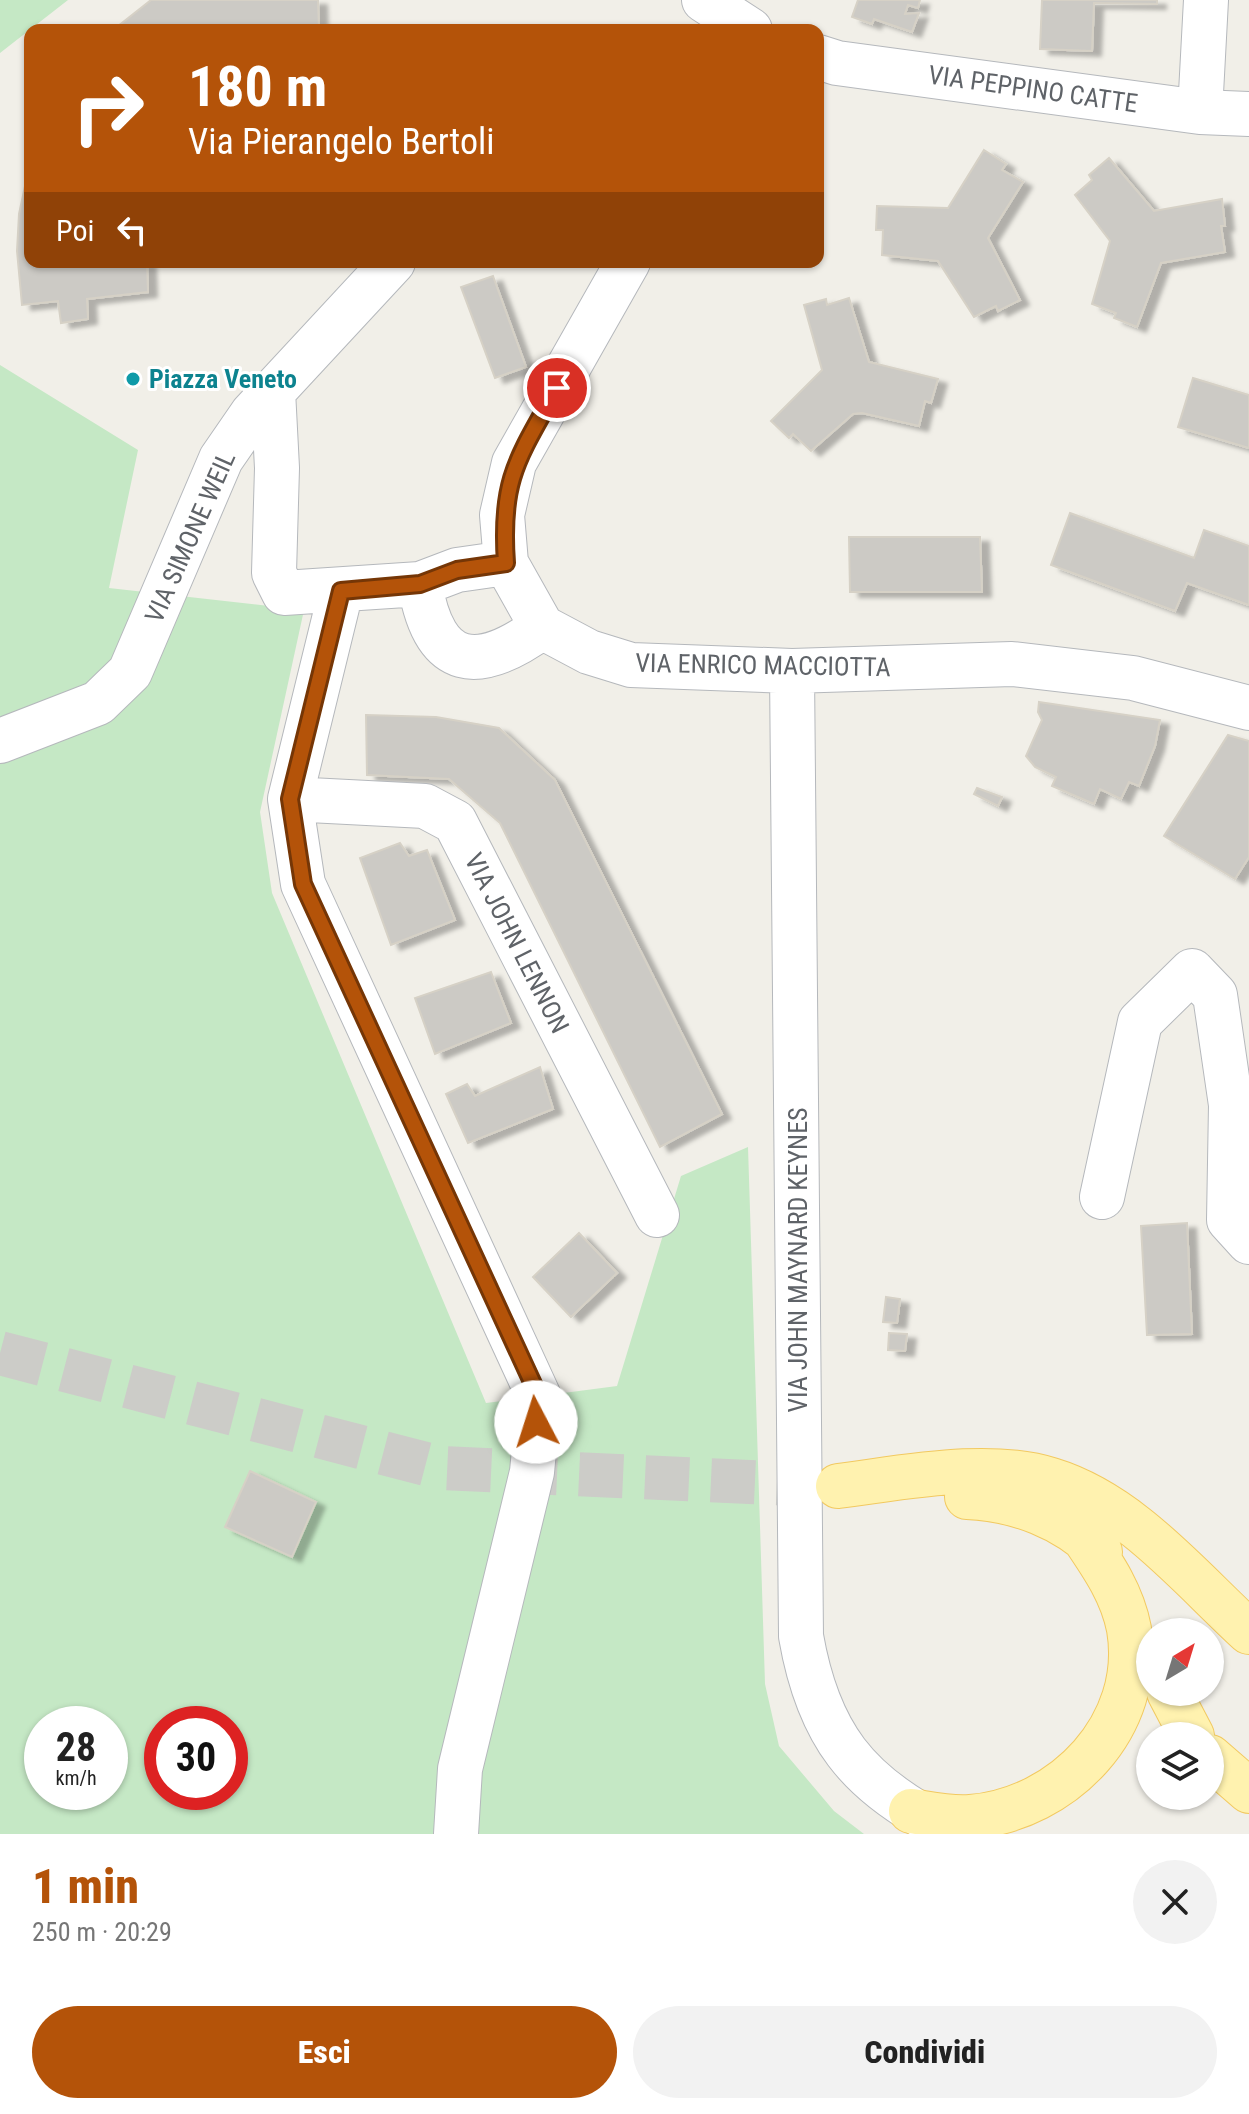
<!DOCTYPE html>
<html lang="it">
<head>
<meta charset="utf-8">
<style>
  :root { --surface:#fff; --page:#f2f2f2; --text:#222; --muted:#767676; --accent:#b45309 }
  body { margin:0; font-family:"Roboto Condensed",sans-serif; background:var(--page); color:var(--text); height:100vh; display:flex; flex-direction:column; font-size:30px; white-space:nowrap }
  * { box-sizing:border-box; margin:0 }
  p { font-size:26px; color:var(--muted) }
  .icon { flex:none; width:44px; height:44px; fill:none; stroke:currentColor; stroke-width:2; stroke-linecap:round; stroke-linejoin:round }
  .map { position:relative; height:1834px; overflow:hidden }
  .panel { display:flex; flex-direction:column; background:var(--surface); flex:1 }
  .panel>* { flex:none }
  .top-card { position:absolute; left:24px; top:24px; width:800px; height:244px; border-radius:16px; box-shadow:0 2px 6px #0004; background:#b45309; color:#fff; overflow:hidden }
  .needle { width:52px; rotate:38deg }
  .buttons { position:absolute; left:1136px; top:1618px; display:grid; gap:16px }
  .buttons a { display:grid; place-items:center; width:88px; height:88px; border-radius:50%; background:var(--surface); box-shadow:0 2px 6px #0004; font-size:40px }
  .speed { position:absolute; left:24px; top:1706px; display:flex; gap:16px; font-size:40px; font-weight:700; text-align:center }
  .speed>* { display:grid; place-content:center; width:104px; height:104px; border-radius:50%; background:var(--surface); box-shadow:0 2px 6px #0004; line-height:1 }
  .speed small { font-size:20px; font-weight:400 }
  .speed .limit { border:12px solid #d22; background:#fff; color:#111 }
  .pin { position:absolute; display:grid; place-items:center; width:68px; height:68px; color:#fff; margin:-34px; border:4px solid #fff; border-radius:50%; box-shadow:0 2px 8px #0007 }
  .me { position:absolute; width:88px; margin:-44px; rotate:355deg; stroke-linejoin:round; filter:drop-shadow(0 0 6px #0008) }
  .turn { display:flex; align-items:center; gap:28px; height:168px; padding:0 32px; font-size:36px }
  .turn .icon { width:104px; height:104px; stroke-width:2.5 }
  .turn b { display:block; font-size:56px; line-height:68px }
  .then { display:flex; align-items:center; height:76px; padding:0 32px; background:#0003; gap:16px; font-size:30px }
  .round { display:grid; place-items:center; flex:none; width:84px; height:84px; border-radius:42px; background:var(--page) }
  .summary { display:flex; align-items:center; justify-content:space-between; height:136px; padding:0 32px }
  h1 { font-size:48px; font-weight:800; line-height:60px; color:var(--accent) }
  .action { display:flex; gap:16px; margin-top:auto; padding:16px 32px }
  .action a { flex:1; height:92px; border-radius:48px; background:var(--accent); color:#fff; font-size:32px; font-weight:800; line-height:92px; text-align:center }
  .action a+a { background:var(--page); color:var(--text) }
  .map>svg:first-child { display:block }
</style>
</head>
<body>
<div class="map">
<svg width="1249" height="1834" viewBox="0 0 1249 1834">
  <defs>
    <filter id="shadow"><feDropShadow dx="9" dy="5" stdDeviation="2" flood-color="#0004"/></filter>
  </defs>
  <rect width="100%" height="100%" fill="#f1efe8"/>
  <path fill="#c5e8c5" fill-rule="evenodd" d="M0,0H68L0,53Z
    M0,365L138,450L109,588L304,610L260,812L272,893L486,1403L617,1386L681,1176L748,1147L765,1684L779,1746L834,1811L864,1834H0ZM42,1724H110V1792H42ZM162,1724H230V1792H162Z"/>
  <path fill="#cccac5" stroke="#d6d1c6" stroke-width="2" filter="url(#shadow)" d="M151,0H318L319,30H113Z
    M858,0H920L918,8L908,5L905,14L919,13L912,32L874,19L872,24L852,17Z
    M1042,0H1157V4L1094,3L1092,51L1040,49Z
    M984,150L1006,164L1002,170L1023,182L988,238L1020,300L998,311L996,306L974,317L938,261L882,255L883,230H876L877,206L948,208Z
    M1109,158L1154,211L1222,199L1225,226H1221L1225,252L1161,263L1137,327L1114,318L1116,313L1092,304L1110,241L1075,195L1092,180L1089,175Z
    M30,163V262H147L148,292L87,299L88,319L61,323L58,301L22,305L17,251L19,214Z
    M493,276L526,367L495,378L461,287Z
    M849,298L869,362L938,379L931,403L925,401L919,426L862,413L853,414L811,451L793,434L789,438L771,421L822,370L804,305L826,299L827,305Z
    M1193,378L1249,395V448L1178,427Z
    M1070,513L1194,558L1204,530L1249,546V605L1187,583L1175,611L1051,565Z
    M849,537H980L982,592H850Z
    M1039,702L1160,720L1155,746L1139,786L1129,782L1121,799L1100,789L1094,804L1052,786L1056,777L1035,767L1026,756L1042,720L1038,712Z
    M366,715L436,717L499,728L555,780L722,1114L660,1147L500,823L449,779L367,775Z
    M1228,735L1249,741V857L1235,879L1164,836Z
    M977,788L1002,797L998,806L974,794Z
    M400,843L409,856L427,850L455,920L391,945L360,858Z
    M491,972L511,1023L435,1054L415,998Z
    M540,1067L553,1109L468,1143L446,1094L467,1084L475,1096Z
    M1187,1223L1192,1334L1147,1335L1141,1226Z
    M579,1233L617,1273L571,1317L533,1277Z
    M886,1297L900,1299L897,1323L883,1322Z
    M889,1333L907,1334L905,1351L888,1350Z
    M250,1471L316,1502L292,1557L225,1527Z"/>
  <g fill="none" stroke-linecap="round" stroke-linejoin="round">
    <path stroke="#ccccc8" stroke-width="44" stroke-dasharray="44 22" stroke-linecap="butt" d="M0,1353L441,1468L835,1486"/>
    <g stroke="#b5b8bc" stroke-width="46">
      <path id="minor" d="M704,0L750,30
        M818,57L837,63L1200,112L1249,114
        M1200,112L1206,0
        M628,262L514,463L502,515L506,563L542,627L589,652L631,665L792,671L1012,664L1133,678L1249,708
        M273,391L277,468L274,573L284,593L420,584L457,570L506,563
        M420,584C434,670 478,674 542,627
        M341,591L290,799L303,884L539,1397L532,1472L460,1769L456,1834
        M792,671L801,1636C818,1734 857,1784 945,1828
        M0,741L98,703L130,672L221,459L252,414L393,262
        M290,799L425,806L455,822L657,1215
        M1102,1197L1140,1022L1192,971L1215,995L1231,1105L1229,1220L1249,1242"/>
    </g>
    <g stroke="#f2c960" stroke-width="46">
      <path id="major" d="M838,1486C902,1478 989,1460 1051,1480C1130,1504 1190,1578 1249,1632
        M967,1497C1017,1499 1065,1518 1100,1552
        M1169,1692L1192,1736
        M1210,1757L1249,1791
        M911,1811C930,1814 951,1819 971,1817C1064,1809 1145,1725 1129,1629C1122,1592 1101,1563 1080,1532"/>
    </g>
    <use href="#minor" stroke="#fff" stroke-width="44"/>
    <use href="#major" stroke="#fff2af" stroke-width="44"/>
  </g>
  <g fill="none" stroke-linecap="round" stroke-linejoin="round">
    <g stroke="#753606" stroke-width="20">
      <path id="route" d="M536,1422L539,1397L303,884L290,799L341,591L420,584L457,570L506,563C500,479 518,458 557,388"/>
    </g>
    <use href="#route" stroke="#b45309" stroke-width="14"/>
  </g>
  <circle fill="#0f9aa8" stroke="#fff" stroke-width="3" cx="133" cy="379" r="8"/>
  <g text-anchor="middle" stroke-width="6" stroke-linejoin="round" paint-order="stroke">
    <g font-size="26" fill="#5f6368" stroke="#fff">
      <text transform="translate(1033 89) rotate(8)" y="9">VIA PEPPINO CATTE</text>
      <text transform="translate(190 537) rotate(-66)" y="9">VIA SIMONE WEIL</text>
      <text transform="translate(763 665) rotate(1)" y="9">VIA ENRICO MACCIOTTA</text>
      <text transform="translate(517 943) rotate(63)" y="9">VIA JOHN LENNON</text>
      <text transform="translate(798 1260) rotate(-90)" y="9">VIA JOHN MAYNARD KEYNES</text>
    </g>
    <g font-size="26" font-weight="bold" fill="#0d838f" stroke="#fff" text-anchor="start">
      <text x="149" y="388">Piazza Veneto</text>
    </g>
  </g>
</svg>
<div class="buttons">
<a><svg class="needle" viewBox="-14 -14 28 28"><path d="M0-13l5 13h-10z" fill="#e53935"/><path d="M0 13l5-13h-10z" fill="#767676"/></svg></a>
<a><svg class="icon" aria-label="layers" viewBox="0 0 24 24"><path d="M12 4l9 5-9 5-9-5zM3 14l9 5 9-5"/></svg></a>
</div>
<div class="speed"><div>28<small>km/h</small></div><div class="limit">30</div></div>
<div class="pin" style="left:557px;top:388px;background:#d93025"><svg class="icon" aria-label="arrive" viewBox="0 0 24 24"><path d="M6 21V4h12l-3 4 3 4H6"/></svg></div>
<svg class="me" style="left:536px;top:1422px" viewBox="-20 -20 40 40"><circle r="19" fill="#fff"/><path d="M0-13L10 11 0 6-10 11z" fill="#b45309"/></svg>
<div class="top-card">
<div class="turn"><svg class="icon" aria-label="right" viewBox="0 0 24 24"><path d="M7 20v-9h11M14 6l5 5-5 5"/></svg><div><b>180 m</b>Via Pierangelo Bertoli</div></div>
<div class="then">Poi<svg class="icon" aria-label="left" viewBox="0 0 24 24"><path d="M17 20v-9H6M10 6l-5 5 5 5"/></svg></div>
</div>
</div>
<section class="panel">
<div class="summary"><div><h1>1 min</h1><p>250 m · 20:29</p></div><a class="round"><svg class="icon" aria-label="close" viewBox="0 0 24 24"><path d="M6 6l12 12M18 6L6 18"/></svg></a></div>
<div class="action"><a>Esci</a><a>Condividi</a></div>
</section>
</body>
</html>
